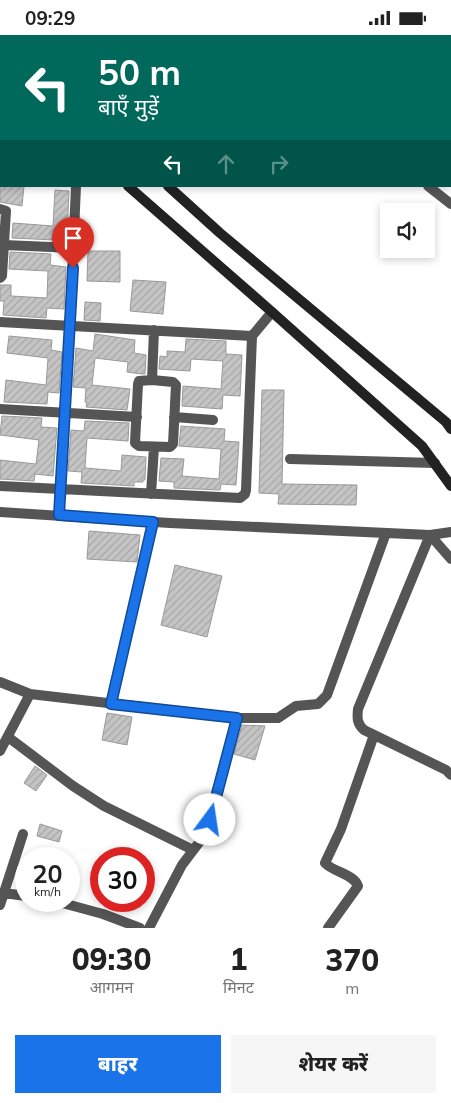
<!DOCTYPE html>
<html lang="hi">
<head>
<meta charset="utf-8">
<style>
  :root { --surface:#fff; --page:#f6f6f6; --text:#222; --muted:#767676; --accent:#1a73e8 }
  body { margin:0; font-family:Mulish,"Noto Sans Devanagari",sans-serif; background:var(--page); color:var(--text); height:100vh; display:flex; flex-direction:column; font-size:19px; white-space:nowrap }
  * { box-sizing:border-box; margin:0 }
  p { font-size:16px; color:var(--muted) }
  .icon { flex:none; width:28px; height:28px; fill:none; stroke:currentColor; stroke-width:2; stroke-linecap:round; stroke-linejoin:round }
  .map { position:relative; height:893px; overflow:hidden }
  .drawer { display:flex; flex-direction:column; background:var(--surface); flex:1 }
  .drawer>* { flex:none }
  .banner { position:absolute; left:0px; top:0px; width:451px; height:152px; box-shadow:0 2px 8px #0003; background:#00695c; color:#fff; overflow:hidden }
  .fabs { position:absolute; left:380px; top:168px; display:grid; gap:10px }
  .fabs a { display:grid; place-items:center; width:55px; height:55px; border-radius:0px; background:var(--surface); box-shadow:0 2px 8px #0003; font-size:25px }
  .speed { position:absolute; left:15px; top:812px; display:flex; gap:10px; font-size:25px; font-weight:700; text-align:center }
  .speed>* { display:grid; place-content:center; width:65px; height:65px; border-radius:50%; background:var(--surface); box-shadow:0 2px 8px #0003; line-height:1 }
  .speed small { font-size:12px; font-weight:400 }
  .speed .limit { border:8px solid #d22; background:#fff; color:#111 }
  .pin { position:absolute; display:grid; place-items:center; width:42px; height:42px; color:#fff; margin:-51px -21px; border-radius:50% 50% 50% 0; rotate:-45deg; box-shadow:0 0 5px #0007 }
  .pin .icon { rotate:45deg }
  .me { position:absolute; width:55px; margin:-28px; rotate:14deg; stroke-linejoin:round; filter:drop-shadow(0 0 4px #0008) }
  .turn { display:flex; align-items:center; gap:18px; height:105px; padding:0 15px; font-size:22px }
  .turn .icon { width:65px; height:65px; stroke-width:2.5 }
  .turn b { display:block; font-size:35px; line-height:42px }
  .lanes { display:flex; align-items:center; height:48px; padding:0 15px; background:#0003; justify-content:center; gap:25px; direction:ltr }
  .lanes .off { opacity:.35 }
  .eta { display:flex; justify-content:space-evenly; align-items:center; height:85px; text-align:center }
  .eta b { font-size:30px; font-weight:800; line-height:35px }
  .primary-button { display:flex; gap:10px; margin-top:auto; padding:10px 15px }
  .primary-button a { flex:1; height:58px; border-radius:0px; background:var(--accent); color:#fff; font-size:20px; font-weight:800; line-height:58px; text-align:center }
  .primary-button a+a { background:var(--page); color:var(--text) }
  .status { display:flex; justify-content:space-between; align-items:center; height:35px; padding:0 25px; background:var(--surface); direction:ltr }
  .status svg { height:14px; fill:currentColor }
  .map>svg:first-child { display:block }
</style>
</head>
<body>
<div class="status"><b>09:29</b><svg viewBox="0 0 49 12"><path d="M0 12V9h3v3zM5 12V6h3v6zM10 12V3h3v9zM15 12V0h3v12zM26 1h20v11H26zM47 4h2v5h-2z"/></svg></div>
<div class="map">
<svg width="451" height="893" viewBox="0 0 451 893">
  <defs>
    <pattern id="building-hatch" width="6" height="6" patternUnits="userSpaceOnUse" patternTransform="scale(1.25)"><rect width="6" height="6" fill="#c4c4c4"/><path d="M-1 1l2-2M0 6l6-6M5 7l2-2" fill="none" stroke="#a7a7a7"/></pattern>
  </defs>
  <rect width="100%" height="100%" fill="#fff"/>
  <path fill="url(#building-hatch)" stroke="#999" d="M0,150L24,151L22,171L0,167Z
    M55,155L69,156L67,199L56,198L55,205L12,203L13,188L53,191Z
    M88,216H120V247L87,246Z
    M10,217L51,219L50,230L66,232L64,274L47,273L46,283L3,280L4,266H0V250H11V261L47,263L48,236L9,234Z
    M133,245L166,247L163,279L130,276Z
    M85,267L101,268L100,286L84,285Z
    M95,299L135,305L134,318L146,320L145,339H142L127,337L128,327L95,323L92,350L130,354L127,375L86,372L87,367H85L86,353L73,352L76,313L93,316Z
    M9,301L52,305L51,315L62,317L59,358L48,357L47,369L4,367L6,345L46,350L48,323L7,318Z
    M186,304L226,306V319L242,320L240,361L223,360L222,374L182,371L183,351L221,354L223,326L191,324L190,336L159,334L160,321L167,322V316L185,317Z
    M262,355H284L282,449L357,450L356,470L278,469L279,459L259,458Z
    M2,381L42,383L41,392L57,393L53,441L35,439L34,446L0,444V425L36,429L39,405L0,400Z
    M85,386L129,388L128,406L87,403L85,433L121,436L122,420L146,422L145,445H143V447H134V451L81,448L82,437L68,436L71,395L84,396Z
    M181,391L225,394L224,406L239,407L236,450L221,449L220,455L174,453V447L159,446L161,423L184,424L182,441L219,444L221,414L179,411Z
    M89,496L140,500L137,527L87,524Z
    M175,530L222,541L207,602L161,590Z
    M107,678L132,682L127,710L102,705Z
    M242,690L265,691L255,725L234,719Z
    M35,731L47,740L36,756L24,748Z
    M40,789L62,796L59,807L37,801Z"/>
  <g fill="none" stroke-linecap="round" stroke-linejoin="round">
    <path stroke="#555" stroke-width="10" d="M213,0L215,1
      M0,92L1,93
      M0,132H1
      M428,151L451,169
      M0,174L6,176L2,241L0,243
      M4,210L74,213
      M0,287L252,301
      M152,345L139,346L138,349L135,408L139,411L170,412L173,409L176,350L173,347L152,345L154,295
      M0,374L137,382
      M174,382L213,385
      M290,424L435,428
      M0,451L240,463L245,459L246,455L252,301L272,277
      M151,459L154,412
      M0,477L170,488L430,500L451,524
      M59,481L70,290L76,151
      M451,497L430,500L358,674C357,683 357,689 364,695L446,735L451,740
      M0,647L30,659L0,716
      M30,659L237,683L206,796L201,805L182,830L149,893
      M111,669L153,487
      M237,683H278L296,671L318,669L327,660L386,498
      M8,702L73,751L104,771L193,815
      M4,858L26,861
      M55,866L103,879L140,893
      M0,870L23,799
      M328,893L358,851C354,839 333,837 325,828L341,794L374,700"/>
    <path stroke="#222" stroke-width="10" d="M0,9L1,10
      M0,40L1,41
      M128,151L272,277L422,411L451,451
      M168,151L220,198L446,387L451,394"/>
  </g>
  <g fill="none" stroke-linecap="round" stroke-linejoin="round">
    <g stroke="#114b97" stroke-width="12">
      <path id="route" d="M73,233L59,480L153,487L111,669L237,683L210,785"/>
    </g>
    <use href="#route" stroke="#1a73e8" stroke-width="9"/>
  </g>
</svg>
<div class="fabs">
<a><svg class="icon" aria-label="sound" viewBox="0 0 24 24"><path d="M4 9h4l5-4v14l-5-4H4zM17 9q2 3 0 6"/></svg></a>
</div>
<div class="speed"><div>20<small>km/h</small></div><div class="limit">30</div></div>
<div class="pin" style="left:73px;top:233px;background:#d93025"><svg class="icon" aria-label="arrive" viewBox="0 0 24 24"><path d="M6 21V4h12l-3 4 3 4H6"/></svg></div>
<svg class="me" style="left:210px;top:785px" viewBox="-20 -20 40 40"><circle r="19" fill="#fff"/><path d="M0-13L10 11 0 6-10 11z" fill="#1a73e8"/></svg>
<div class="banner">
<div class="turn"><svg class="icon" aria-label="left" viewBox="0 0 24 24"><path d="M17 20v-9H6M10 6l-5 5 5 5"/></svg><div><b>50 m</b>बाएँ मुड़ें</div></div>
<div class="lanes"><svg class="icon" aria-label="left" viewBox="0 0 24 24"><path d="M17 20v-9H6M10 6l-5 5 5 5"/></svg><svg class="icon off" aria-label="ahead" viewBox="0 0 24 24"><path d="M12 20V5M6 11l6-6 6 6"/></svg><svg class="icon off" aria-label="right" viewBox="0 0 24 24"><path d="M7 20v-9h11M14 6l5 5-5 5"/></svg></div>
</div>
</div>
<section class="drawer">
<div class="eta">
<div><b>09:30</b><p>आगमन</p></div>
<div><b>1</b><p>मिनट</p></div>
<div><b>370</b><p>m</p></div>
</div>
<div class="primary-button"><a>बाहर</a><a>शेयर करें</a></div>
</section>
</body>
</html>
